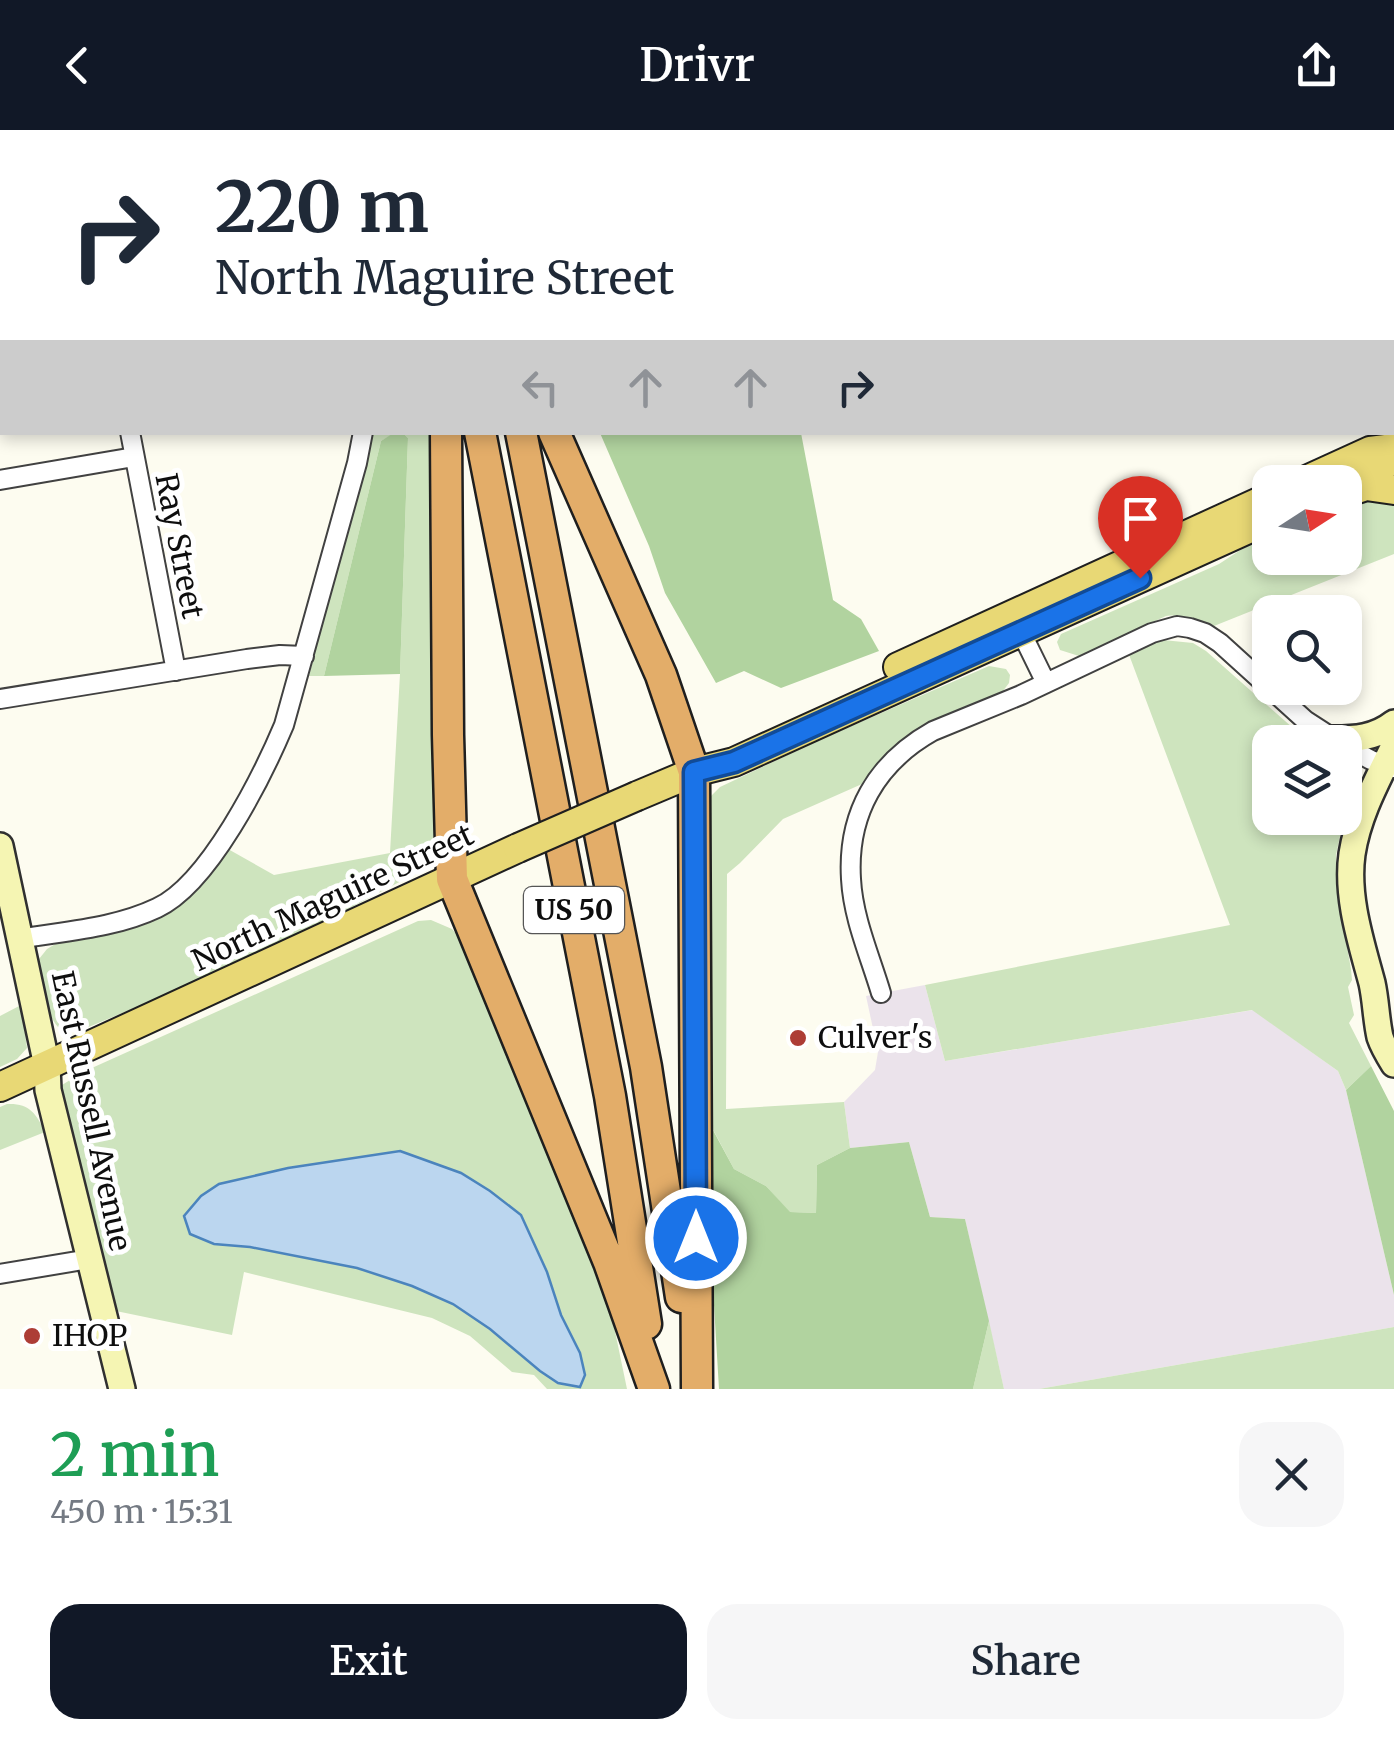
<!DOCTYPE html>
<html lang="en">
<head>
<meta charset="utf-8">
<style>
  :root { --surface:#fff; --page:#f6f6f7; --text:#1f2937; --muted:#747a83; --accent:#111827 }
  body { margin:0; font-family:Merriweather,serif; background:var(--page); color:var(--text); height:100vh; display:flex; flex-direction:column; font-size:38px; white-space:nowrap }
  * { box-sizing:border-box; margin:0 }
  p { font-size:32px; color:var(--muted) }
  .icon { flex:none; width:55px; height:55px; fill:none; stroke:currentColor; stroke-width:2; stroke-linecap:round; stroke-linejoin:round }
  .map { position:relative; height:1259px; overflow:hidden }
  .drawer { display:flex; flex-direction:column; background:var(--surface); flex:1 }
  .drawer>* { flex:none }
  .top-card { position:absolute; left:0px; top:0px; width:1395px; height:305px; box-shadow:0 5px 15px #0003; background:#fff; color:var(--text); overflow:hidden }
  .needle { width:65px; rotate:78deg }
  .tools { position:absolute; left:1252px; top:335px; display:grid; gap:20px }
  .tools a { display:grid; place-items:center; width:110px; height:110px; border-radius:20px; background:var(--surface); box-shadow:0 5px 15px #0003; font-size:50px }
  .pin { position:absolute; display:grid; place-items:center; width:85px; height:85px; color:#fff; margin:-102px -42px; border-radius:50% 50% 50% 0; rotate:-45deg; box-shadow:0 0 10px #0007 }
  .pin .icon { rotate:45deg }
  .me { position:absolute; width:110px; margin:-55px; rotate:0deg; stroke-linejoin:round; filter:drop-shadow(0 0 8px #0008) }
  .turn { display:flex; align-items:center; gap:35px; height:210px; padding:0 50px; font-size:45px }
  .turn .icon { width:130px; height:130px; stroke-width:2.5 }
  .turn b { display:block; font-size:70px; line-height:85px }
  .lanes { display:flex; align-items:center; height:95px; padding:0 50px; background:#0003; justify-content:center; gap:50px; direction:ltr }
  .lanes .off { opacity:.35 }
  .round { display:grid; place-items:center; flex:none; width:105px; height:105px; border-radius:30px; background:var(--page) }
  .headline { display:flex; align-items:center; justify-content:space-between; height:170px; padding:0 50px }
  h1 { font-size:60px; font-weight:600; line-height:75px; color:#1e9e55 }
  .action { display:flex; gap:20px; margin-top:auto; padding:20px 50px }
  .action a { flex:1; height:115px; border-radius:30px; background:var(--accent); color:#fff; font-size:40px; font-weight:600; line-height:115px; text-align:center }
  .action a+a { background:var(--page); color:var(--text) }
  header { display:flex; justify-content:space-between; align-items:center; height:130px; padding:0 50px; background:var(--accent); color:#fff; font-size:45px; font-weight:600 }
  .map>svg:first-child { display:block }
</style>
</head>
<body>
<header><svg class="icon" aria-label="back" viewBox="0 0 24 24"><path d="M15 5l-7 7 7 7"/></svg>Drivr<svg class="icon" aria-label="share" viewBox="0 0 24 24"><path d="M12 15V3M7 8l5-5 5 5M5 13v7h14v-7"/></svg></header>
<div class="map">
<svg width="1394" height="1259" viewBox="0 0 1394 1259">
  <rect width="100%" height="100%" fill="#fdfcf0"/>
  <path fill="#ebe3eb" d="M925,855L945,931L1253,880L1338,941L1346,960L1394,1165V1197L1039,1259H1004L965,1089L930,1087L909,1012L850,1018L844,972L875,940L878,922L866,866Z"/>
  <path fill="#cee4be" fill-rule="evenodd" d="M371,303H395L381,311L324,546H309Z
    M403,303H430L435,699L434,716L424,739L255,828L79,901L58,897C43,879 41,852 39,829L47,819L57,813L125,800L155,789L174,778L202,753L228,719L274,745L390,723L400,544L408,308Z
    M1350,368L1394,372V424L1214,496C1197,489 1184,484 1166,486L1079,526L1060,520L1057,512L1061,504L1219,434L1242,419L1270,406V428H1345V370Z
    M1163,510L1193,513L1206,521L1293,598L1312,612H1270V688H1344L1336,725L1337,762L1351,839L1352,850L1348,857L1354,885L1349,893L1371,936L1346,960L1338,941L1252,880L945,931L925,855L1230,795L1128,522Z
    M989,536L1006,539L1010,545L1009,553L1003,561L917,599L883,627L862,654L783,689L740,733L727,744L726,979L844,972L850,1018L817,1035L816,1083L789,1082L766,1056L734,1039L709,992V668L720,657L817,611Z
    M1345,635L1356,643L1358,651L1355,661L1345,684Z
    M431,790L452,799L461,809L606,1158L627,1259H547L534,1245L512,1242L470,1206L432,1188L244,1142L232,1205L116,1181L107,1174L62,966V955L83,942L418,791ZM401,1021L461,1043L490,1061L521,1085L547,1143L561,1185L580,1223L585,1245C572,1244 551,1246 539,1240C531,1236 522,1226 515,1220C496,1204 476,1186 453,1174C389,1138 286,1119 214,1114L219,1054L288,1038Z
    M21,875L27,918L17,929L0,937V886Z
    M7,974C29,973 36,983 45,1002L0,1020V977Z
    M989,1191L1004,1259H973Z
    M1394,1197V1259H1039Z"/>
  <path fill="#b1d39f" d="M0,0H121L122,2H2V46L0,47Z
    M395,302L403,303L408,308L400,544L324,546L381,311Z
    M600,303H801L833,470L861,489L879,521L781,558L744,541L716,553L665,463L649,416Z
    M1371,936L1394,981V1165L1346,960Z
    M707,989L734,1039L766,1056L790,1082L816,1083L817,1035L850,1018L909,1012L930,1087L965,1089L989,1191L973,1259H719L712,1142Z"/>
  <path fill="#bbd6ef" stroke="#4b84bd" stroke-width="2.5" d="M400,1021L461,1043L490,1061L521,1085L547,1142L561,1185L580,1223L585,1245L580,1257L558,1253L540,1241L490,1199L453,1174L412,1156L357,1138L250,1117L214,1114L190,1104L184,1086L201,1066L219,1054L288,1038Z"/>
  <g fill="none" stroke-linecap="round" stroke-linejoin="round">
    <g stroke="#414141" stroke-width="22">
      <path id="street" d="M313,0V2
        M563,0L564,2
        M1392,92L1394,91
        M130,302L176,541
        M0,350L134,327
        M1021,502L1046,553
        M0,569L247,529L280,525L304,526
        M1345,616L1371,630L1394,638
        M20,809C66,801 115,798 157,778C209,754 262,647 284,595L357,333L363,302
        M881,863C870,826 853,788 851,749C847,684 876,633 933,601L1021,565L1152,503L1177,496L1190,498L1205,503L1220,513L1305,590L1339,612
        M0,1144L89,1129"/>
    </g>
    <g stroke="#303030" stroke-width="30">
      <path id="secondary" d="M1335,0L1336,2
        M771,2L786,0
        M0,133L2,132
        M1392,270L1394,276
        M1333,609C1355,609 1375,608 1394,593
        M1394,616C1377,651 1358,685 1352,724C1346,767 1361,812 1372,853C1376,871 1376,889 1380,907C1383,916 1389,926 1394,934
        M0,716L47,936L48,960L122,1259"/>
    </g>
    <g stroke="#1f1f1f" stroke-width="32">
      <path id="primary" d="M1392,250L1394,252
        M1302,352L1370,321L1394,318
        M1345,355L1381,338L1394,327
        M1351,361L1366,356L1394,360
        M898,537L1270,367
        M637,666L694,642L734,632L1270,389
        M0,957L518,718"/>
    </g>
    <g stroke="#1f1f1f" stroke-width="35">
      <path id="highway" d="M420,0V2
        M461,0V2
        M446,302L448,605L452,749L609,1132L654,1259
        M480,302L610,966L646,1194
        M521,302L646,937L681,1167
        M554,302L661,545L694,642L697,1259"/>
    </g>
    <use href="#street" stroke="#fff" stroke-width="18"/>
    <use href="#secondary" stroke="#f5f5b3" stroke-width="25"/>
    <use href="#primary" stroke="#e8d875" stroke-width="28"/>
    <use href="#highway" stroke="#e3ad69" stroke-width="30"/>
    <g stroke="#1f1f1f" stroke-width="32" stroke-linecap="butt">
      <path id="primary-bridge" d="M518,718L637,666"/>
    </g>
    <use href="#primary-bridge" stroke="#e8d875" stroke-width="28"/>
  </g>
  <g fill="none" stroke-linecap="round" stroke-linejoin="round">
    <g stroke="#114b97" stroke-width="25">
      <path id="route" d="M696,1108L694,642L734,632L1140,448"/>
    </g>
    <use href="#route" stroke="#1a73e8" stroke-width="18"/>
  </g>
  <g fill="#ad3d36" stroke="#fff" stroke-width="4">
    <circle cx="798" cy="908" r="10"/>
    <circle cx="32" cy="1206" r="10"/>
  </g>
  <g text-anchor="middle" stroke-width="10" stroke-linejoin="round" paint-order="stroke">
    <rect fill="#fff" stroke="#565656" stroke-width="2.5" x="524" y="757" width="100" height="46" rx="8"/>
    <g font-size="28" font-weight="bold" fill="#0e0e0e">
      <text x="574" y="790">US 50</text>
    </g>
    <g font-size="30" fill="#0e0e0e" stroke="#fff">
      <text transform="translate(179 416) rotate(79)" y="10">Ray Street</text>
      <text transform="translate(333 768) rotate(-25)" y="10">North Maguire Street</text>
      <text transform="translate(91 981) rotate(78)" y="10">East Russell Avenue</text>
    </g>
    <g font-size="30" fill="#0e0e0e" stroke="#fff" text-anchor="start">
      <text x="818" y="918">Culver's</text>
      <text x="52" y="1216">IHOP</text>
    </g>
  </g>
</svg>
<div class="tools">
<a><svg class="needle" viewBox="-14 -14 28 28"><path d="M0-13l5 13h-10z" fill="#e53935"/><path d="M0 13l5-13h-10z" fill="#747a83"/></svg></a>
<a><svg class="icon" aria-label="search" viewBox="0 0 24 24"><circle cx="10" cy="10" r="6"/><path d="M15 15l6 6"/></svg></a>
<a><svg class="icon" aria-label="layers" viewBox="0 0 24 24"><path d="M12 4l9 5-9 5-9-5zM3 14l9 5 9-5"/></svg></a>
</div>
<div class="pin" style="left:1140px;top:448px;background:#d93025"><svg class="icon" aria-label="arrive" viewBox="0 0 24 24"><path d="M6 21V4h12l-3 4 3 4H6"/></svg></div>
<svg class="me" style="left:696px;top:1108px" viewBox="-20 -20 40 40"><circle r="17" fill="#1a73e8" stroke="#fff" stroke-width="3"/><path d="M0-11L8 9 0 5-8 9z" fill="#fff"/></svg>
<div class="top-card">
<div class="turn"><svg class="icon" aria-label="right" viewBox="0 0 24 24"><path d="M7 20v-9h11M14 6l5 5-5 5"/></svg><div><b>220 m</b>North Maguire Street</div></div>
<div class="lanes"><svg class="icon off" aria-label="left" viewBox="0 0 24 24"><path d="M17 20v-9H6M10 6l-5 5 5 5"/></svg><svg class="icon off" aria-label="ahead" viewBox="0 0 24 24"><path d="M12 20V5M6 11l6-6 6 6"/></svg><svg class="icon off" aria-label="ahead" viewBox="0 0 24 24"><path d="M12 20V5M6 11l6-6 6 6"/></svg><svg class="icon" aria-label="right" viewBox="0 0 24 24"><path d="M7 20v-9h11M14 6l5 5-5 5"/></svg></div>
</div>
</div>
<section class="drawer">
<div class="headline"><div><h1>2 min</h1><p>450 m · 15:31</p></div><a class="round"><svg class="icon" aria-label="close" viewBox="0 0 24 24"><path d="M6 6l12 12M18 6L6 18"/></svg></a></div>
<div class="action"><a>Exit</a><a>Share</a></div>
</section>
</body>
</html>
